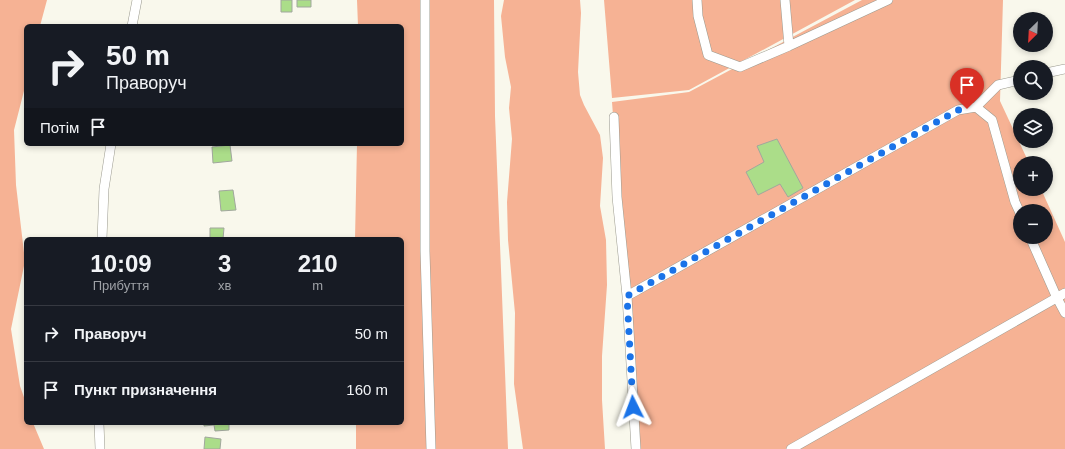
<!DOCTYPE html>
<html lang="uk">
<head>
<meta charset="utf-8">
<style>
  :root { --surface:#171b24; --page:#242831; --text:#f1f3f6; --muted:#9ea1a6; --line:#363941 }
  body { margin:0; font-family:Helvetica,sans-serif; background:var(--page); color:var(--text); height:100vh; display:flex; flex-direction:column; font-size:15px; white-space:nowrap }
  * { box-sizing:border-box; margin:0 }
  p { font-size:13px; color:var(--muted) }
  .icon { flex:none; width:22px; height:22px; fill:none; stroke:currentColor; stroke-width:2; stroke-linecap:round; stroke-linejoin:round }
  .map { position:relative; flex:1; overflow:hidden }
  .details { position:absolute; left:24px; top:237px; width:380px; height:188px; display:flex; flex-direction:column; background:var(--surface); border-radius:6px; box-shadow:0 2px 6px #0003 }
  .details>* { flex:none }
  .banner { position:absolute; left:24px; top:24px; width:380px; height:122px; border-radius:6px; box-shadow:0 2px 6px #0003; background:#171b24; color:var(--text); overflow:hidden }
  .needle { width:26px; rotate:204deg }
  .buttons { position:absolute; left:1013px; top:12px; display:grid; gap:8px }
  .buttons a { display:grid; place-items:center; width:40px; height:40px; border-radius:50%; background:var(--surface); box-shadow:0 2px 6px #0003; font-size:20px }
  .pin { position:absolute; display:grid; place-items:center; width:34px; height:34px; color:#fff; margin:-41px -17px; border-radius:50% 50% 50% 0; rotate:-45deg; box-shadow:0 0 4px #0007 }
  .pin .icon { rotate:45deg }
  .me { position:absolute; width:44px; margin:-22px; rotate:357deg; stroke-linejoin:round; filter:drop-shadow(0 0 3px #0008) }
  .turn { display:flex; align-items:center; gap:14px; height:84px; padding:0 16px; font-size:18px }
  .turn .icon { width:52px; height:52px; stroke-width:2.5 }
  .turn b { display:block; font-size:28px; line-height:34px }
  .then { display:flex; align-items:center; height:38px; padding:0 16px; background:#0003; gap:8px; font-size:15px }
  .eta { display:flex; justify-content:space-evenly; align-items:center; height:68px; text-align:center }
  .eta b { font-size:24px; font-weight:700; line-height:28px }
  ul { padding:0; list-style:none }
  li { display:flex; align-items:center; gap:12px; height:56px; padding:0 16px; border-top:1px solid var(--line) }
  li div { flex:1 }
  li b { display:block; font-size:15px }
  li em { font-style:normal }
  .map>svg:first-child { display:block }
</style>
</head>
<body>
<div class="map">
<svg width="1065" height="449" viewBox="0 0 1065 449">
  <rect width="100%" height="100%" fill="#f9f8ec"/>
  <path fill="#f6b294" fill-rule="evenodd" d="M0,0H47L40,26H26V83L14,130L16,185L25,261L11,329L20,386L26,403V423H33L44,449H0Z
    M357,0H494L495,116L508,449H356V423H402V239H355L357,144H402V26H358Z
    M504,0H580L581,13L578,72L580,95L584,105L600,135L603,158L600,206L606,240L607,285L602,356V400L605,449H523L514,384L515,313L508,240L507,202L512,139L509,108L511,87L505,57L501,16Z
    M604,0H855L689,90L612,98Z
    M862,0H1003L1000,101L1029,163H1020V189H1041L1065,242V449H638L612,102L689,92ZM1020,211H1046V237H1020Z"/>
  <path fill="#abdd89" stroke="#a1a79d" d="M281,0H292V12H281Z
    M297,0H311V7H297Z
    M777,139L803,188L788,197L780,184L758,195L746,172L764,162L757,146Z
    M230,145L232,161L213,163L212,147Z
    M233,190L236,210L221,211L219,191Z
    M210,228H224L223,239H210Z
    M204,423H229V430L215,431L214,425L204,426Z
    M205,437L221,439L220,449H204Z"/>
  <g fill="none" stroke-linecap="round" stroke-linejoin="round">
    <g stroke="#9b9a8f" stroke-width="10">
      <path id="lane" d="M425,0V251L431,449
        M697,0L698,16L708,55L740,67L789,46L888,0
        M785,0L789,46
        M132,26L137,0
        M1046,73L1065,69
        M976,107L998,85L1020,80
        M614,117L617,197L627,296L636,449
        M1030,237L1057,298L1065,313
        M102,239L104,189L111,144
        M627,296L958,110L976,107L992,120L1015,202L1020,213
        M99,423L100,449
        M791,449L1065,293"/>
    </g>
    <use href="#lane" stroke="#fff" stroke-width="9"/>
  </g>
  <g fill="none" stroke-linecap="round" stroke-linejoin="round">
    <path stroke="#1a73e8" stroke-width="7" stroke-dasharray="0 12.6" d="M633,407L627,296L958,110L967,109"/>
  </g>
</svg>
<div class="buttons">
<a><svg class="needle" viewBox="-14 -14 28 28"><path d="M0-13l5 13h-10z" fill="#e53935"/><path d="M0 13l5-13h-10z" fill="#9ea1a6"/></svg></a>
<a><svg class="icon" aria-label="search" viewBox="0 0 24 24"><circle cx="10" cy="10" r="6"/><path d="M15 15l6 6"/></svg></a>
<a><svg class="icon" aria-label="layers" viewBox="0 0 24 24"><path d="M12 4l9 5-9 5-9-5zM3 14l9 5 9-5"/></svg></a>
<a>+</a>
<a>−</a>
</div>
<div class="pin" style="left:967px;top:109px;background:#d93025"><svg class="icon" aria-label="arrive" viewBox="0 0 24 24"><path d="M6 21V4h12l-3 4 3 4H6"/></svg></div>
<svg class="me" style="left:633px;top:407px" viewBox="-20 -20 40 40"><path d="M0-17L14 15 0 8-14 15z" fill="#1a73e8" stroke="#fff" stroke-width="4"/></svg>
<div class="banner">
<div class="turn"><svg class="icon" aria-label="right" viewBox="0 0 24 24"><path d="M7 20v-9h11M14 6l5 5-5 5"/></svg><div><b>50 m</b>Праворуч</div></div>
<div class="then">Потім<svg class="icon" aria-label="arrive" viewBox="0 0 24 24"><path d="M6 21V4h12l-3 4 3 4H6"/></svg></div>
</div>
<section class="details">
<div class="eta">
<div><b>10:09</b><p>Прибуття</p></div>
<div><b>3</b><p>хв</p></div>
<div><b>210</b><p>m</p></div>
</div>
<ul>
<li><svg class="icon" aria-label="right" viewBox="0 0 24 24"><path d="M7 20v-9h11M14 6l5 5-5 5"/></svg><div><b>Праворуч</b></div><em>50 m</em></li>
<li><svg class="icon" aria-label="arrive" viewBox="0 0 24 24"><path d="M6 21V4h12l-3 4 3 4H6"/></svg><div><b>Пункт призначення</b></div><em>160 m</em></li>
</ul>
</section>
</div>
</body>
</html>
